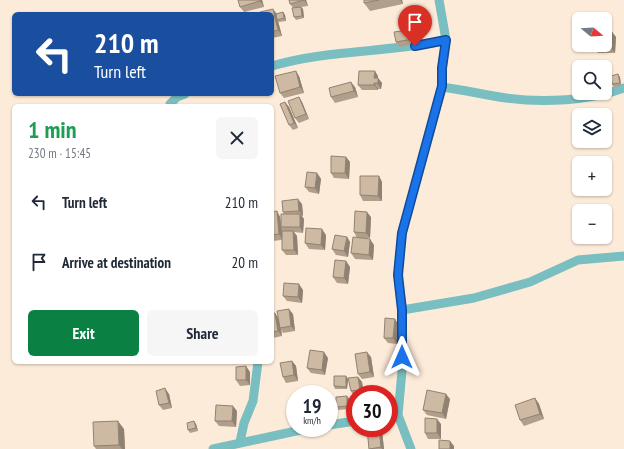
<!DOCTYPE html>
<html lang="en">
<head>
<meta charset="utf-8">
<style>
  :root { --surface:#fff; --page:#f6f6f7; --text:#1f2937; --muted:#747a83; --accent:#0b8043 }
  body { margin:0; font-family:"PT Sans Narrow",sans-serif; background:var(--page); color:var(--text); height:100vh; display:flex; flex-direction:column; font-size:15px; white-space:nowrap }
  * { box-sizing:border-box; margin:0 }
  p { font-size:13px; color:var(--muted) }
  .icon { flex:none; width:22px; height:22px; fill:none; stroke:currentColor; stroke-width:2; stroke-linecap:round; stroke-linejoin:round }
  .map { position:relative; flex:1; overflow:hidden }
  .sheet { position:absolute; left:12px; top:104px; width:262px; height:260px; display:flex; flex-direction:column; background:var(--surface); border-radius:6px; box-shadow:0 1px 3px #0004 }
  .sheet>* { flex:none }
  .guide { position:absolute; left:12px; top:12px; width:262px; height:84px; border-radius:6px; box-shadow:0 1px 3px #0004; background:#1a4fa0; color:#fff; overflow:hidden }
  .needle { width:26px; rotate:108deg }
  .controls { position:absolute; left:572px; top:12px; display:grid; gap:8px }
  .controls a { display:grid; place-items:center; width:40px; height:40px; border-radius:6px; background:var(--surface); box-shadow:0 1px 3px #0004; font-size:20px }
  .speed { position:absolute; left:286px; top:385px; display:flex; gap:8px; font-size:20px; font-weight:700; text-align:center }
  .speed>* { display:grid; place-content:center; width:52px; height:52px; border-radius:50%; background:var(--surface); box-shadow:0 1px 3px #0004; line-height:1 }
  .speed small { font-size:10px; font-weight:400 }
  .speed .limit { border:6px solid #d22; background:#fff; color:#111 }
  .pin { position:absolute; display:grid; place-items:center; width:34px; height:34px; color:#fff; margin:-41px -17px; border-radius:50% 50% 50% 0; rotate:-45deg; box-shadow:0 0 4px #0007 }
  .pin .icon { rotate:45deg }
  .me { position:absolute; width:44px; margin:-22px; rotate:0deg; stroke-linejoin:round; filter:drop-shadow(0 0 3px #0008) }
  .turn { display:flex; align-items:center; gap:14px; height:84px; padding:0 16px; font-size:18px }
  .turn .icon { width:52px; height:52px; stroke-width:2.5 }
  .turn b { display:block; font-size:28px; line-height:34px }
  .round { display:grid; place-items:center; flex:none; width:42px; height:42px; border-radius:6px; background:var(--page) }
  .head { display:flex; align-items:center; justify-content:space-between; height:68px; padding:0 16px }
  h1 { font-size:24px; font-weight:800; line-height:30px; color:#1e9e55 }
  .cta { display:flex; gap:8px; margin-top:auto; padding:8px 16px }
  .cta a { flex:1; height:46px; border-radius:6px; background:var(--accent); color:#fff; font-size:16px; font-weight:800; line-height:46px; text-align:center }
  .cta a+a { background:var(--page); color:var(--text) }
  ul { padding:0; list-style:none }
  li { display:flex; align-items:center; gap:12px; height:60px; padding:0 16px }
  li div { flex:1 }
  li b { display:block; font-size:15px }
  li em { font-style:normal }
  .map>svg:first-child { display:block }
</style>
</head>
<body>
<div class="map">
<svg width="624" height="449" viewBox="0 0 624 449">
  <rect width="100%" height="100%" fill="#fdebd9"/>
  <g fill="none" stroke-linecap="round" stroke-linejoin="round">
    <path stroke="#79bec0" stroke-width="9" d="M272,66C329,49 389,53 446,40
      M442,87C464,90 485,95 506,98C542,103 590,101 624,88
      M170,104L177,97L185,94
      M402,310L474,298L530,282L578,260L624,256
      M329,425L355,421
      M240,442L244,423L253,401L258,362
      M213,449L310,428
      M411,449L398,415L402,371V310L398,275L402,233L442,87V68L446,40L439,0"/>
  </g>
  <path fill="#b19f8c" d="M238,0H262L264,7L244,12L240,7Z
    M289,0H306L308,6L301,7L303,9L304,18L296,20L294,17L293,8L290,4Z
    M364,0H402L403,4L370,11L364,3Z
    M283,12L285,15L286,21L279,22L278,21L282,36L272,38V14H277Z
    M417,29L421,35L422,44L399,47L396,42Z
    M612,32L616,37L615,53H598L594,47Z
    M299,76L304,93L284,98L280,93Z
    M378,76V78L382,83L381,89H378V90H362L358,85Z
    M620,77L621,86L614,87L612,84Z
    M355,87L358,97L335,103L331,97Z
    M299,97L302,102L309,119L299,123L295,118Z
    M285,102L289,107L298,128L293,130L289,125Z
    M346,157L350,162L349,179L334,178L331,173Z
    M317,173L321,179L319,194L309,192L305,187Z
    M379,176L382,182V201H363L360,195Z
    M302,204L303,216H302L304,219L303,233L294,232L297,236L298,255H286L282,250V240L272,241V212L277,211L280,217L281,223L284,214L283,212Z
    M371,217L370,238H357L354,232Z
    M326,235L325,250L309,249L305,243Z
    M347,237L350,242L348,257L336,255L332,249Z
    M374,245L373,260L355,259L351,253Z
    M346,261L350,267L348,284L337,283L333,277Z
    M303,290L302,303L287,301L283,296Z
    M272,314L278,318L293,314L295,331L283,333L281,329L282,336L273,338L272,337Z
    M395,319L398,324L397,344L388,343L384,338Z
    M371,357L374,377L362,379L358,374Z
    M328,358L325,375L311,373L307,368Z
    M292,361L296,366L298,381L286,383L283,377Z
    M250,372V385L240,386L236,380Z
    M346,376L348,379L347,389H335L334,386Z
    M358,377L362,382L364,394H355V397H354L351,391Z
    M169,394L172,408L163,410L159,405Z
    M347,396L349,399V409L338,410L336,407Z
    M535,398L539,404L544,419L524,426L520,420Z
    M450,399L446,419L427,415L423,410Z
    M237,411L236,427L219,426L215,421Z
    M196,424L198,431L190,433L188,430Z
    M441,424V439H428L425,433Z
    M367,428H380L382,431L384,449H369Z
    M124,429L125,449H96L94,446Z"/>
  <path fill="#908272" d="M260,0H262L264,7L260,1Z
    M304,0H306L308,6Z
    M400,0H402L403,4Z
    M301,7L303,9L304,18L302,16Z
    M273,9L277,14V20L278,21L282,36L278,30Z
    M283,12L285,15L286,21L284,18Z
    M417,29L421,35L422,44L418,38Z
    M612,32L616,37L615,53L611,48Z
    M296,71L299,76L304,93L300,87Z
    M375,71L378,76V78L382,83L381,89L374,78Z
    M618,74L620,77L621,86L620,83Z
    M351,82L355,87L358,97L354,91Z
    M374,83L378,89V90L374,85Z
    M299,97L302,102L309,119L306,114Z
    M285,102L289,107L298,128L294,123Z
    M346,157L350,162L349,179L345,173Z
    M317,173L321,179L319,194L315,188Z
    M379,176L382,182V201L378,196Z
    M298,199L302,204L303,216L299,211Z
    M277,211L280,217L283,240L279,234Z
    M367,212L371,217L370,238L366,233Z
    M300,214L304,219L303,233L300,227Z
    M322,229L326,235L325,250L321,245Z
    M293,231L297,236L298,255L294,250Z
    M347,237L350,242L348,257L344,251Z
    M370,239L374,245L373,260L369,255Z
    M272,261L273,262L272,275Z
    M346,261L350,267L348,284L344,278Z
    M299,284L303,290L302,303L298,297Z
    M289,309L293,314L295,331L291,326Z
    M275,313L279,319L280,328L281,329L282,336L278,331Z
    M395,319L398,324L397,344L393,338Z
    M324,352L328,358L325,375L322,370Z
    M367,352L371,357L374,377L370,372Z
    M292,361L296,366L298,381L294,375Z
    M246,366L250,372V385L246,380Z
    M346,376L348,379L347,389L346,387Z
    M358,377L362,382L364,394L360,390Z
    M165,388L169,394L172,408L169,403Z
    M446,394L450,399L446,419L442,413Z
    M347,396L349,399V409L347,406Z
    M535,398L539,404L544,419L540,414Z
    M233,406L237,411L236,427L232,421Z
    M437,419L441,424V439L437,433Z
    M118,421L124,429L125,449H122L119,445Z
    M194,421L196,424L198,431L196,428Z
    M379,428H380L382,431L384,449H382L381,447Z
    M450,441L454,446V449H450Z"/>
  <path fill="#ceb9a3" stroke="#908272" d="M238,0H260V1L240,7Z
    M289,0H304L290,4Z
    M364,0H379L364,3Z
    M301,7L302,16L294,17L292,8Z
    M273,9L278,30L272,32V14H260V12Z
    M246,12V14H240Z
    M283,12L284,18L277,20L276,14Z
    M417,29L418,38L396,42L394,32Z
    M605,31L612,32L611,48L594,47V45H605Z
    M296,71L300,87L280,93L275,76Z
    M359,71H375L374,78H378V83H374V85H358Z
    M618,74L620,83L612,84L611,76Z
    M351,82L354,91L331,97L329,88Z
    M299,97L306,114L295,118L288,101Z
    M285,102L294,123L289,125L280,104Z
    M331,156L346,157L345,173H331Z
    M307,172L317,173L315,188L305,187Z
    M360,176H379L378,196L360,195Z
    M298,199L299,211L283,212L282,201Z
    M277,211L279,234L272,235V212Z
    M355,211L367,212L366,233L354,232Z
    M281,214H300V227H281Z
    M306,228L322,229L321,245L305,243Z
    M282,231H293L294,250H282Z
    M335,235L347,237L344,251L332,249Z
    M353,237L370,239L369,255L351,253Z
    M335,260L346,261L344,278L333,277Z
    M284,283L299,284L298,297L283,296Z
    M289,309L291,326L280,328L277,311Z
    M275,313L278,331L272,332V314Z
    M385,318L395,319L393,338H384Z
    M310,350L324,352L322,370L307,368Z
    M367,352L370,372L358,374L355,354Z
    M292,361L294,375L283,377L280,363Z
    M246,366V380H236V367Z
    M334,376H346V387L334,386Z
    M358,377L360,390L351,391L348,378Z
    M165,388L169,403L159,405L156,391Z
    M427,390L446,394L442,413L423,410Z
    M347,396V406L336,407V397Z
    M535,398L540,414L520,420L515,405Z
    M216,405L233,406L232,421H215Z
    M425,418L437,419V433H425Z
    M118,421L119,445L94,446L93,422Z
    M194,421L196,428L188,430L187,423Z
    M367,428H379L381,447L369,449Z
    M439,440L450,441V449H439Z"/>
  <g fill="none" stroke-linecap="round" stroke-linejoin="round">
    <g stroke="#114b97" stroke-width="10">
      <path id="route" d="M402,357V310L398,275L402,233L442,86V68L446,40L415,46"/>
    </g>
    <use href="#route" stroke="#1a73e8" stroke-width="7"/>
  </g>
</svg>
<div class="controls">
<a><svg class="needle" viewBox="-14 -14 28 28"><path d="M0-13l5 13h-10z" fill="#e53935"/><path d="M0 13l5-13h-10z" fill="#747a83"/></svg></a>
<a><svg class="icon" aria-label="search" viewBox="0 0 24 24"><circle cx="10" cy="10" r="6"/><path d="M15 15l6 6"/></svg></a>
<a><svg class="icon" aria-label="layers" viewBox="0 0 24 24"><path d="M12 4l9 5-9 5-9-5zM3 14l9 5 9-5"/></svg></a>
<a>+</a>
<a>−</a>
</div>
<div class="speed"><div>19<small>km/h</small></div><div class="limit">30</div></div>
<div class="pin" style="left:415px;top:46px;background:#d93025"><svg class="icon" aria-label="arrive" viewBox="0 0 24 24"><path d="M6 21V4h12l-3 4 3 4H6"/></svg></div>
<svg class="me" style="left:402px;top:357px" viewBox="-20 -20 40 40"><path d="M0-17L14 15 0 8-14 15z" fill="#1a73e8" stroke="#fff" stroke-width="4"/></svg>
<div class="guide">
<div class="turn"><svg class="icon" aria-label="left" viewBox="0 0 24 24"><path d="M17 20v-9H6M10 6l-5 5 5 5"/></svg><div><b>210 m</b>Turn left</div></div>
</div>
<section class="sheet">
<div class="head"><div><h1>1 min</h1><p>230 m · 15:45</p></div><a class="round"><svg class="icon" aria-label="close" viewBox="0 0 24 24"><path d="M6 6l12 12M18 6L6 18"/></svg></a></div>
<ul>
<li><svg class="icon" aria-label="left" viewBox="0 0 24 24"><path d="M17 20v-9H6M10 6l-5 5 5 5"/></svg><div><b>Turn left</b></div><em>210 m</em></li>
<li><svg class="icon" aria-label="arrive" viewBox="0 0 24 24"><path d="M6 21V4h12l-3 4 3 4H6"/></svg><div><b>Arrive at destination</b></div><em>20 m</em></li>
</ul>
<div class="cta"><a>Exit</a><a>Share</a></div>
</section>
</div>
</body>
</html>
